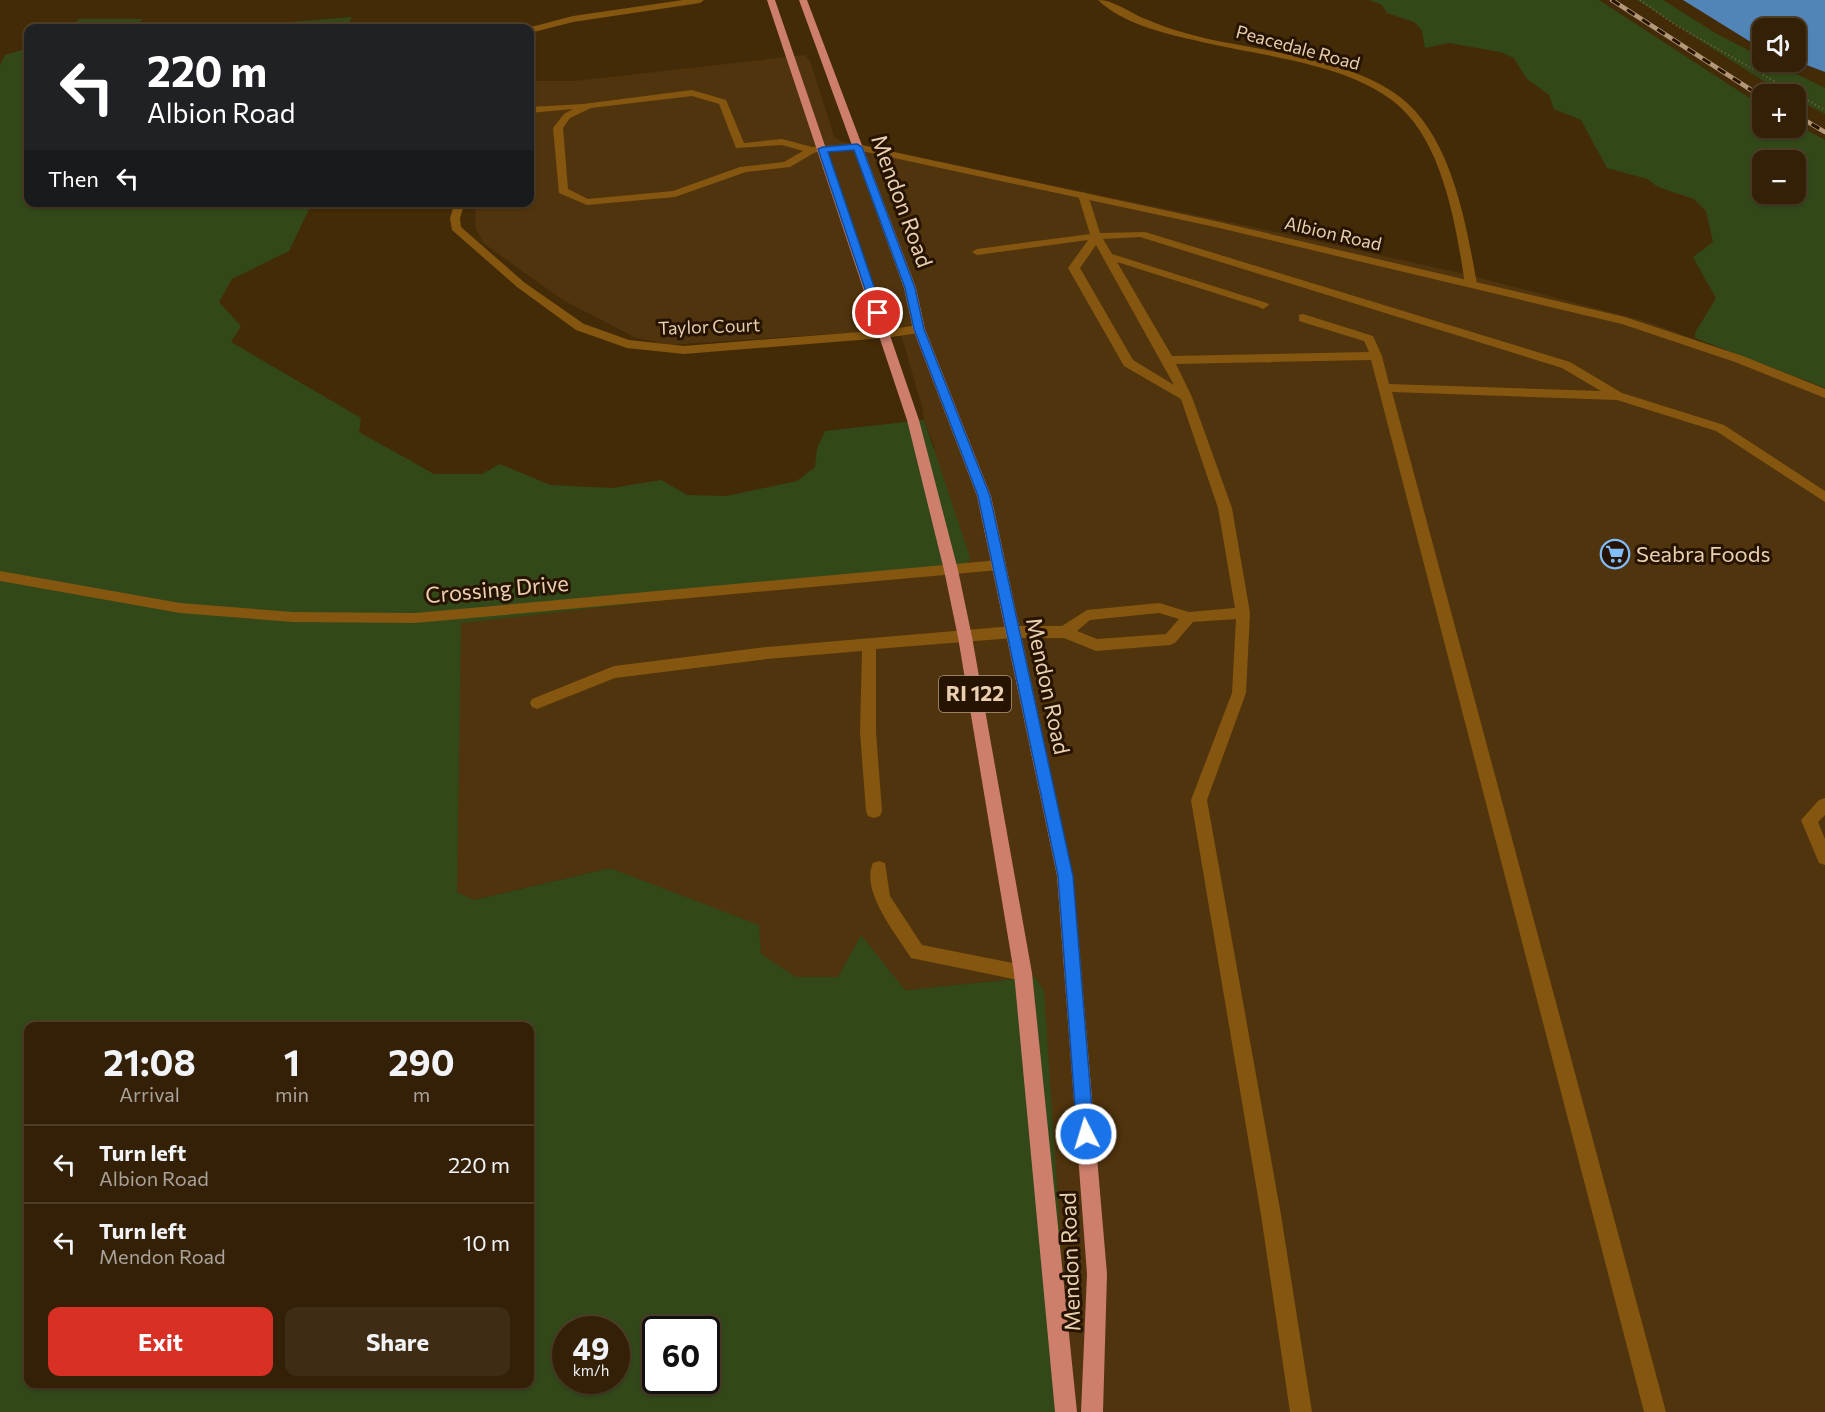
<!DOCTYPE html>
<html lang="en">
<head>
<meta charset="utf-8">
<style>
  :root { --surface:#332006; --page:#3e2d14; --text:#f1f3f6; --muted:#a9a39b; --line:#4e3e28; --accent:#d93025 }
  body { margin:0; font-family:Commissioner,sans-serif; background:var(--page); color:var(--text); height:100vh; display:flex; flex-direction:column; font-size:22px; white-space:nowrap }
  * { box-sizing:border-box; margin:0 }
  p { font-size:20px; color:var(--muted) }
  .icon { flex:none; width:33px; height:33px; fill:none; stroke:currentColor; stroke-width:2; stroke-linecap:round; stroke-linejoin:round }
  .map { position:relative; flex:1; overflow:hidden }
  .panel { position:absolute; left:24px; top:1022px; width:510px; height:366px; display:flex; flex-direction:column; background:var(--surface); border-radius:12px; box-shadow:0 2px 4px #0004,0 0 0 2px var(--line) }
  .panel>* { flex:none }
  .banner { position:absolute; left:24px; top:24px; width:510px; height:183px; border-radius:12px; box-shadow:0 2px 4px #0004,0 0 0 2px var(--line); background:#202124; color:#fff; overflow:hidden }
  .fabs { position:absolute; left:1752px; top:18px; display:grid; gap:12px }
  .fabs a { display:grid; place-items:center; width:54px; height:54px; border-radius:12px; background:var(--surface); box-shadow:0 2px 4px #0004,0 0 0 2px var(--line); font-size:30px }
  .speed { position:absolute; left:552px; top:1316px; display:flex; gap:12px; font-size:30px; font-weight:700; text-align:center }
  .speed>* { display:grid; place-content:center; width:78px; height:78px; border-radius:50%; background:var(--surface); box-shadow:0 2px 4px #0004,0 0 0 2px var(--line); line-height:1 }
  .speed small { font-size:15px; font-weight:400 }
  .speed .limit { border:3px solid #111; border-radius:9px; background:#fff; color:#111 }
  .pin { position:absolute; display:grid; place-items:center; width:51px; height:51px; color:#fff; margin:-26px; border:3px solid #fff; border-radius:50%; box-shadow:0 2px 6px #0007 }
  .me { position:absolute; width:66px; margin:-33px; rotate:355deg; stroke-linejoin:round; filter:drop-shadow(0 0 4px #0008) }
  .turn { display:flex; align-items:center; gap:21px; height:126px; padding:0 24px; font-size:27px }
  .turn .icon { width:78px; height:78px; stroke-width:2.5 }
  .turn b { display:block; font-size:42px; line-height:51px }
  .then { display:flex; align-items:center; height:57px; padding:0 24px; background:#0003; gap:12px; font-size:22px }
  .eta { display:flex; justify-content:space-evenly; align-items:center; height:102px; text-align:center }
  .eta b { font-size:36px; font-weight:700; line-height:42px }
  .action { display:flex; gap:12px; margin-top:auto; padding:12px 24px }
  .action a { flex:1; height:69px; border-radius:12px; background:var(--accent); color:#fff; font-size:24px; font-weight:700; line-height:69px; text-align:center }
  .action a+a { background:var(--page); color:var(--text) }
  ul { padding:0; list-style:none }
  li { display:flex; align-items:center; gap:18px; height:78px; padding:0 24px; border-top:2px solid var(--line) }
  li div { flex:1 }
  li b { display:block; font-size:22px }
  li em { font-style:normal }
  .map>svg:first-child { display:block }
</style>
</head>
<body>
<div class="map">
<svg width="1825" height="1412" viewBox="0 0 1825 1412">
  <rect width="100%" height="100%" fill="#442b08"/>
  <path fill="#50340d" d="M805,55L810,61L834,136L840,141L1248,226L1465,274L1648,322L1825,388V1412H1071L1035,977L905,990L838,977H796L761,954L610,868L473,900L457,892L460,623L483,619L935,447L924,420L922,406L901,335L889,330L669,345L634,337L563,300L483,243L475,226L476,203L530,202V81H575Z"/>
  <path fill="#324819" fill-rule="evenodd" d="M1369,0H1599L1762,106V128H1796V124L1825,140V388L1695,338V333L1716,298L1693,257L1713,242L1706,211L1694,199L1658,187L1647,179L1607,168L1581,120L1554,109L1549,95L1526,78L1514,58L1500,52L1449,43L1425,48L1422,30L1414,22L1387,13L1382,5ZM1762,160H1796V194H1762Z
    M1637,0H1663L1717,34L1762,57V62H1772L1825,88V114L1796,99V94H1787L1776,89Z
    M352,17L347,28H239L253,25Z
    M79,19H142L137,26L143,28H70Z
    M28,48V202L312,203L289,251L232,279L219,302L241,326L231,342L361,418L359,432L434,474H482L500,464L550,485L613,488L661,480L687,495L726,496L797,481L815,467L817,449L825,431L924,420L970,557L967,566L461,623L457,892L474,900L610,868L759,925L761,954L796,977H838L861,935L905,990L1035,977L1044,991L1072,1412H0V65L5,55ZM28,1026H530V1383H28ZM566,1329H616V1380H566ZM656,1329H706V1380H656Z"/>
  <path fill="#5184b7" d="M1683,0H1825V72L1796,61V28H1762V49Z"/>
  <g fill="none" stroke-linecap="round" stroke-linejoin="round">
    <path stroke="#7b6140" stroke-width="2" stroke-dasharray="1 3" stroke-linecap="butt" d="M1640,0L1674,24L1825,110"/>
    <path fill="#855610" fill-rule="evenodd" d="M692,90L726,100L744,143L782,139L812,147L823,146L828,149L814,153L790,167L746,172L675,197L587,205L559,193L553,128L564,114L573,109L530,113V107L583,104ZM692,96L719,104L736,148L782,145L803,151L784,162L740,167L673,191L588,199L568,189L563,128L570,118L591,108Z
      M1083,192L1088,195L1100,233L1145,232L1570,362L1622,393L1724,425L1825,491V502L1716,431L1617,400L1392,392L1666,1412H1644L1371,360L1176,364L1192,397L1232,508L1250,613L1246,693L1207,800L1281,1215L1312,1412H1290L1261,1215L1191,800L1232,693L1236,619L1193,622L1175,643L1170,645L1096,651L1064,638H1013L876,649V732L882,811L880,816L874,818L868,816L866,811L860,732L862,651L767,659L615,678L537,709L532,707L530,703L532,699L614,666L767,647L1013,626H1062L1087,610L1159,603L1189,612L1235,608L1218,508L1181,399L1124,366L1068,268L1088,240L977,255L972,252L977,249L1090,234L1078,195ZM1140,237L1562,368L1601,391L1389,384L1382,356L1373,336L1303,314L1299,315V321L1364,341L1369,352L1172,356L1117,262L1259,307L1263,309L1269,305L1267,303L1112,254L1103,239ZM1096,245L1174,385L1133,360L1080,268ZM1159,613L1179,619L1166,634L1097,639L1077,631L1090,620Z
      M1825,798V815L1818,822L1825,839V865L1819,863L1801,820L1819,800Z
      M879,861L885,863L890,896L922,945L1023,965L1029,967L1032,973L1029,979L1023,981L911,958C896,934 860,891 873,863Z"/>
    <path fill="#855610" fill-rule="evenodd" d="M683,0H704L700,3L573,22L530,33V28H527L573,16Z
      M1098,0C1115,0 1131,14 1148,20C1166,28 1185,33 1204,38C1266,52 1349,58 1400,97C1452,137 1466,224 1477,284L1475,286H1467L1465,284C1456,226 1443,139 1393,101C1341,61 1256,56 1194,40C1162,33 1122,23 1098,0Z
      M455,202H465L460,218L461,227L525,283L584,324L629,340L684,346L884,330L919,325L925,329L919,333L884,338L684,354L627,348L576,330L517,287L452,230L450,218Z
      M999,560L1006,565L999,570L415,623L293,622L180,613L0,581V571L180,603L293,612L415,613Z"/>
    <path fill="#855610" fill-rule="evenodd" d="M857,144L1215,221L1625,317L1743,356L1825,389V398L1735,362L1622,324L1215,227L857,150L823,152L818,149L823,146Z"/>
    <path fill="#cd7f6c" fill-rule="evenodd" d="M767,0H775L919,420L958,570L972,637L1032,973L1077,1412H1055L1014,973L958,637L944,570L907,420Z
      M799,0H807L916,288L925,329L991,496L1073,876L1107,1274L1103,1412H1081L1087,1274L1057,876L977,496L913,329L904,288Z"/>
    <g stroke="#b29878" stroke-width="4.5">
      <path id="rail" d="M1612,0L1762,97
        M1796,115L1825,132"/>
    </g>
    <use href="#rail" stroke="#271400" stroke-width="3" stroke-dasharray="9" stroke-linecap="butt"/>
  </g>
  <path fill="#1a73e8" stroke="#114b97" stroke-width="1.5" d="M857,144L862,147L915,288L924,329L990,496L1073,876L1094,1134L1092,1140L1086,1142L1080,1140L1077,1134L1058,876L978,496L914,329L905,288L854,150L828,152L883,313L878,316L873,313L818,149L823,147Z"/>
  <defs>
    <g id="supermarket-ring" transform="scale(1.5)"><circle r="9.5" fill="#271400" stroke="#81bdfa" stroke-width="1.5"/><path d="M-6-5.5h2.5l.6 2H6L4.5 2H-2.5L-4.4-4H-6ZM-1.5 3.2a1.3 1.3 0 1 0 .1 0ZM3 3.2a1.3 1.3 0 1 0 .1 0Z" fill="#81bdfa"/></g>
  </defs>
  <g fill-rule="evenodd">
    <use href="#supermarket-ring" x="1615" y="554"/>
  </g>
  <g text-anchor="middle" stroke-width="6" stroke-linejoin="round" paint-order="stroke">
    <g font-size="18" fill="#eacfb1" stroke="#271400">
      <text transform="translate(1298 48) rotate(15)" y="6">Peacedale Road</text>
      <text transform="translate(1333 234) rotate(13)" y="6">Albion Road</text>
      <text transform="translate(709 327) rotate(-2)" y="6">Taylor Court</text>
    </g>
    <rect fill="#271400" stroke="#b0977c" stroke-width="1.5" x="939" y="676" width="72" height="36" rx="4.5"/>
    <g font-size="21" font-weight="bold" fill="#eacfb1">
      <text x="975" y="701">RI 122</text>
    </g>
    <g font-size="22" fill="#eacfb1" stroke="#271400">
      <text transform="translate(902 201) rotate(70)" y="8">Mendon Road</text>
      <text transform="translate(497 589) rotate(-5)" y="8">Crossing Drive</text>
      <text transform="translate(1048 686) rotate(78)" y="8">Mendon Road</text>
      <text transform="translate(1070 1262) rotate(-92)" y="8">Mendon Road</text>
    </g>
    <g font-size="22" fill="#eacfb1" stroke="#271400" text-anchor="start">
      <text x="1636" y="562">Seabra Foods</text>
    </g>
  </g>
</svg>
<div class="fabs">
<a><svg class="icon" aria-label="sound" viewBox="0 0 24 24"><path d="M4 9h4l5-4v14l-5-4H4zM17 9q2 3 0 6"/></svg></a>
<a>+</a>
<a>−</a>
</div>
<div class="speed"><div>49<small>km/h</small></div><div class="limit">60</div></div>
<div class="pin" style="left:878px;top:313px;background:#d93025"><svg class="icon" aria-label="arrive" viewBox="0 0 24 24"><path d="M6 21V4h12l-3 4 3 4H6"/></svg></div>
<svg class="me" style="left:1086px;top:1134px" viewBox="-20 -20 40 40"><circle r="17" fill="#1a73e8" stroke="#fff" stroke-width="3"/><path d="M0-11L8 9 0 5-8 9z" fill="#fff"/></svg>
<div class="banner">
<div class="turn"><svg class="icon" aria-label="left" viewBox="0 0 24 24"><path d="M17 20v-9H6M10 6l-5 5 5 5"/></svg><div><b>220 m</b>Albion Road</div></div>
<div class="then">Then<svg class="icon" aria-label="left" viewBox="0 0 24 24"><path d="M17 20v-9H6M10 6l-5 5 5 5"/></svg></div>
</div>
<section class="panel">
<div class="eta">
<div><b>21:08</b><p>Arrival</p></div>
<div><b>1</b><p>min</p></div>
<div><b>290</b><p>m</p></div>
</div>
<ul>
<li><svg class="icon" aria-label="left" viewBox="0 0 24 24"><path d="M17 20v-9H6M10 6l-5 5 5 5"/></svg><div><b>Turn left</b><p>Albion Road</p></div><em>220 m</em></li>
<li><svg class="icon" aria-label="left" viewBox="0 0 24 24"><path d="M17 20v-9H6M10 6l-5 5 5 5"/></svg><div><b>Turn left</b><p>Mendon Road</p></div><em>10 m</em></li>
</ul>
<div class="action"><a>Exit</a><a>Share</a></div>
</section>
</div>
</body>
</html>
